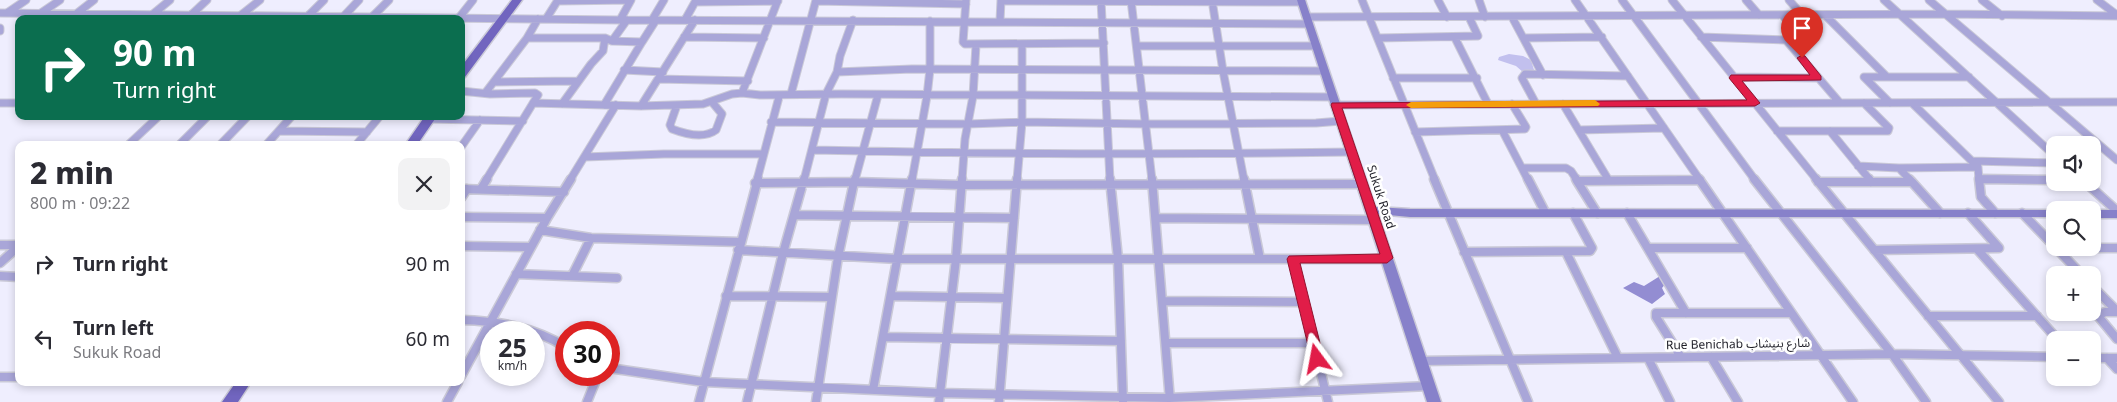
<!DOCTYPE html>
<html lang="en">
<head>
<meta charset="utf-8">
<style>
  :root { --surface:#fff; --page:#f2f2f3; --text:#2b2b33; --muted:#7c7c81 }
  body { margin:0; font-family:"Noto Sans","Noto Sans Arabic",sans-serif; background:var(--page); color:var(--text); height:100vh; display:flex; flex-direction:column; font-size:19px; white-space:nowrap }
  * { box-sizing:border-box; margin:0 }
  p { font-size:16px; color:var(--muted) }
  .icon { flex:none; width:28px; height:28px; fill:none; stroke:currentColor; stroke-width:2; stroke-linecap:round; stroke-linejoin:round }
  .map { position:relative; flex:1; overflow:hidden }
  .details { position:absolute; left:15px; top:141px; width:450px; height:245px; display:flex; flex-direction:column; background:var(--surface); border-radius:10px; box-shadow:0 2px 8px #0003 }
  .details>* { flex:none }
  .hud { position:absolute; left:15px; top:15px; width:450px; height:105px; border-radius:10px; box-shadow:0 2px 8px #0003; background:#0b6e4f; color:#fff; overflow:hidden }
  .fabs { position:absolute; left:2046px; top:136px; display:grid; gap:10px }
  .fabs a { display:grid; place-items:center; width:55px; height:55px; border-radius:10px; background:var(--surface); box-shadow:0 2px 8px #0003; font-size:25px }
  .speed { position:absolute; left:480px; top:321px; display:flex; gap:10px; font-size:25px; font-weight:700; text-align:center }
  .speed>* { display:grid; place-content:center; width:65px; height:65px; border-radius:50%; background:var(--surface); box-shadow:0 2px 8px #0003; line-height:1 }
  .speed small { font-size:12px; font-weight:400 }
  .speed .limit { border:8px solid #d22; background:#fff; color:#111 }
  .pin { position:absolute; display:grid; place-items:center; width:42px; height:42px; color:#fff; margin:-51px -21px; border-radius:50% 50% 50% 0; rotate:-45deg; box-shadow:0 0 5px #0007 }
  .pin .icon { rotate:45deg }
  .me { position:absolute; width:55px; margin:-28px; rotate:347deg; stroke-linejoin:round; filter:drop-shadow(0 0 4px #0008) }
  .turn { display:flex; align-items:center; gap:18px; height:105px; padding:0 15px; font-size:22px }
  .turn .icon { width:65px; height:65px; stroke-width:2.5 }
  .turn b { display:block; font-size:35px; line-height:42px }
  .round { display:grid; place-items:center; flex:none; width:52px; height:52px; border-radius:10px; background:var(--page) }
  .overview { display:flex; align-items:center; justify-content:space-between; height:85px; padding:0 15px }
  h1 { font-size:30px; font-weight:800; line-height:38px }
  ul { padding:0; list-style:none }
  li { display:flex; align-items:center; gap:15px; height:75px; padding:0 15px }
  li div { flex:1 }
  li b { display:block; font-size:19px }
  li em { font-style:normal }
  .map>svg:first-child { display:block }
</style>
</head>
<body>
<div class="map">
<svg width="2117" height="402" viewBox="0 0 2117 402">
  <rect width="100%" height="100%" fill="#efeefe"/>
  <path fill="#c2c0ee" d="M1509,54L1523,56L1531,60L1534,70L1530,73H1524L1516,66L1498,60L1499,57Z"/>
  <path fill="#938dd2" d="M1660,276L1666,283L1662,288L1665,294L1652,304L1623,288L1634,282L1644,286Z"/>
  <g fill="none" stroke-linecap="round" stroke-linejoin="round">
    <g stroke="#cac9d7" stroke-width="9">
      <path id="street-far1" d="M966,0L963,42L965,44L1104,43
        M1101,0L1110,180
        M1131,0L1152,180
        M1212,0L1223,71L1244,180
        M1362,0L1435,180
        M1438,0L1447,17
        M1479,0L1485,17
        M1575,0L1700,180
        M1622,0L1755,180
        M1672,0L1817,180
        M1746,0L1759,15
        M1789,0L1802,15
        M1884,0L2055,156
        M1929,0L2117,160
        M1982,0L2002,16
        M2097,0L2117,15
        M558,1L631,0
        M816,1L966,4
        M1001,1L1302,2
        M0,13L620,20L1309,24
        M7,13L26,0
        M41,13L60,0
        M76,14L94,0
        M153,14L170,0
        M191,15L207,0
        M241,15L260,0
        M1825,15L1886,76
        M373,16L389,0
        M343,17L359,0
        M1307,17L1945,14L2117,16
        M1512,17L1543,75
        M306,18L324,0
        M458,19L473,0
        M546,19L558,0
        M620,20L631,0
        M652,20L664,0
        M685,20L695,2L778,1
        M1000,21L1001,0
        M0,28V31
        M684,37L764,38
        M1701,37L1786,40L1803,37L1782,15
        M527,38H605L612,41L642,42L656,20
        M1378,38L1478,36L1469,17
        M1455,38L1488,104
        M1524,38L1602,37
        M1786,40L1840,103
        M612,41L627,20
        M1137,46H1317
        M624,70L663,72
        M837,72L912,69L1325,71
        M1734,77L1818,78
        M1393,78H1477
        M658,79L748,81
        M495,82L578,81
        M461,91L490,94L535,93L538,95L486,180
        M486,92L527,38L538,19
        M742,93L778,0
        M791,94L816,0
        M0,103H19
        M533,103L641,106L703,104L732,94L742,93L760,95L841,94L1333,97
        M1890,103L1864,77H1969
        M1912,103L1978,167L1979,180
        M562,104L591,64L603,51L605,38
        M1536,104L1522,78L1525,74L1628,76
        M1563,104L1608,179
        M604,105L642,42
        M677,105L670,125L672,129C685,134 704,139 716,130L722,114L712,102
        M1336,105L2117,102
        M641,106L695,20
        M429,119L523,121
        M771,122L968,124L1022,122L1147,124L1316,123L1341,121
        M1502,130L1528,180
        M1579,130L1664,128
        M279,131L367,132
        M1777,131H1888L1889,128L1864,103
        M1830,131L1870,180
        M1415,132L1525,129L1526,127L1512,104
        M128,145L159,116
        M179,145L208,116
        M220,145L248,116
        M266,145L292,116
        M356,145L380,116
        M461,147L480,120
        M813,150C993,154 1172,155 1352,152
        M585,157L664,154H762
        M1972,161L2055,163
        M1858,166L1899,168
        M1522,168H1566L1571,171L1577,180
        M1979,179L2055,180
        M570,180L616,105
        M757,180L779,97
        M804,180L826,94L837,72L840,56L853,20
        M855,180L878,95
        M912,180L927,96L930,69V21
        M962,180L965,139L973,96L976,45
        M1017,180L1022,122V45
        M1678,180H1700
        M1910,180L1899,168L1978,167"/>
    </g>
    <g stroke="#cac9d7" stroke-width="11">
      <path id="street" d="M855,179L854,182L961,185L1362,184
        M1110,179L1118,259L1123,402
        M1152,179L1170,401
        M1244,179L1260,259
        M1434,179L1528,402
        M1528,179L1545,212
        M1576,179L1577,181
        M1699,179L1853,402
        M1754,179L1892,354L1926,402
        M1816,179L1999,402
        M1869,179L1871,182
        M1909,179L1912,182
        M1979,179L1981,197L1995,213
        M1979,179L2055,180
        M1818,182H1912L1940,213
        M2085,182L2117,211
        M755,183L854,182L838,257L816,402
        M461,189L564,192
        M481,189L487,179
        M461,198L467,189
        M1597,213L1577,181L1700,180
        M1627,213L1686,313
        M2022,213L2055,247
        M794,215L1014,218
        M461,217L547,218
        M1156,218L1374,220
        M540,230L591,238L741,242
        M0,245H19
        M461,246L531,247
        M1648,248H1747
        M2056,248L2082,275
        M2059,248H2117
        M1977,249L2058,340
        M738,250L898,259H1387
        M1874,250L1999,248L1968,213
        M1464,252L1590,251L1592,248L1573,213
        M1566,252L1618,358
        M1293,259L1328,402
        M0,263L19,246
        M516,274L617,278
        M0,276L19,277
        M572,276L591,238
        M2092,286L2117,311
        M726,296L832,297
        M891,296L1006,298
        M1163,301L1303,302
        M2117,312H2105L2098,316L2117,339
        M1928,316H2037
        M461,320C499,321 533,327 566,347
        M883,337L1121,341
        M1166,343H1313
        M1681,357L1656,317V313H1791
        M1711,357L1738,402
        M1648,358L1670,402
        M2092,358H2117
        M2107,358L2117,369
        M1421,361L1892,354L2055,357
        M609,368L704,382L940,393L1169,398L1429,386
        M461,376L547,218L571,179
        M0,377H19
        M873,390L912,179
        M447,402L458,382
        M587,402L598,375
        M699,402L758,179
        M747,402L783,253L804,179
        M939,402L956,259L962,179
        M999,402L1017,179"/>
    </g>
    <g stroke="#cac9d7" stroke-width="3">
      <path id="secondary" d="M1297,0H1305L1375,207L1410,209L2057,210H2055V217H1410L1378,214L1441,402H1427Z
        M2092,210H2117V218H2092Z"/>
    </g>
    <g stroke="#cac9d7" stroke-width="3">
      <path id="primary" d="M512,0H522L465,77L461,78V67Z
        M425,116H437L417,145H405Z
        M236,382H251L238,402H222Z"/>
    </g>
    <use href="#street-far1" stroke="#a9a6d8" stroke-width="7"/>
    <use href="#street" stroke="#a9a6d8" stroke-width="8"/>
    <use href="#secondary" fill="#8781ca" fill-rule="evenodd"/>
    <use href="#primary" fill="#7165bf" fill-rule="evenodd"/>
  </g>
  <path fill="#e11d48" stroke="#92132f" d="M1802,55L1805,56L1821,76V80L1742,81L1760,103L1755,106L1342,108L1393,258L1387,263H1300L1324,359L1322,362H1312L1287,259L1289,256L1380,254L1331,105L1332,103L1747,100L1729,78L1731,75H1810L1797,58Z"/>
  <path fill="#f59e0b" d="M1595,100L1600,104L1598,106L1411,108L1406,105L1411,102Z"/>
  <g text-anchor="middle" stroke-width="5" stroke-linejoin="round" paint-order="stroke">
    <g font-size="12" fill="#1f1f28" stroke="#fff">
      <text transform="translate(1381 197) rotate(72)" y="4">Sukuk Road</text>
      <text transform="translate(1738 344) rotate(-1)" y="4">Rue Benichab شارع بنيشاب</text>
    </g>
  </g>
</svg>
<div class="fabs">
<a><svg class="icon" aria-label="sound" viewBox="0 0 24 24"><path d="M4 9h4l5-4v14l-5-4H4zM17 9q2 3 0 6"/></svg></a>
<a><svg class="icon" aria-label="search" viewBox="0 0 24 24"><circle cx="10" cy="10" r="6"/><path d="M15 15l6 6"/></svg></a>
<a>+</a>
<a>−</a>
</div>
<div class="speed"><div>25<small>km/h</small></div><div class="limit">30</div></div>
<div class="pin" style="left:1802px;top:58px;background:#d93025"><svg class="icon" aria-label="arrive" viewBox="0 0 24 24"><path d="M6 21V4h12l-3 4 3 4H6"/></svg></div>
<svg class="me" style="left:1317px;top:359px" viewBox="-20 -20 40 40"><path d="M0-17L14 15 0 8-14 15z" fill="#e11d48" stroke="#fff" stroke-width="4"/></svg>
<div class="hud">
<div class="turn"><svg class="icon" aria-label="right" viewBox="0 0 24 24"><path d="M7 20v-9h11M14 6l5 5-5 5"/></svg><div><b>90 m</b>Turn right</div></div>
</div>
<section class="details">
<div class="overview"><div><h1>2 min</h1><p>800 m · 09:22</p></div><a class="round"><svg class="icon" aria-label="close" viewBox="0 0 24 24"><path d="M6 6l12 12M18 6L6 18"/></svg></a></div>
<ul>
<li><svg class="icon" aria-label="right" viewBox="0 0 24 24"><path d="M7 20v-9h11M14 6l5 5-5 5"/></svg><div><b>Turn right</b></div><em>90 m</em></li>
<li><svg class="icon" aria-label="left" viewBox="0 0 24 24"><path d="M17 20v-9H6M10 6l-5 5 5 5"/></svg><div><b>Turn left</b><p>Sukuk Road</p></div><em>60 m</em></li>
</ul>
</section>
</div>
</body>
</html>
